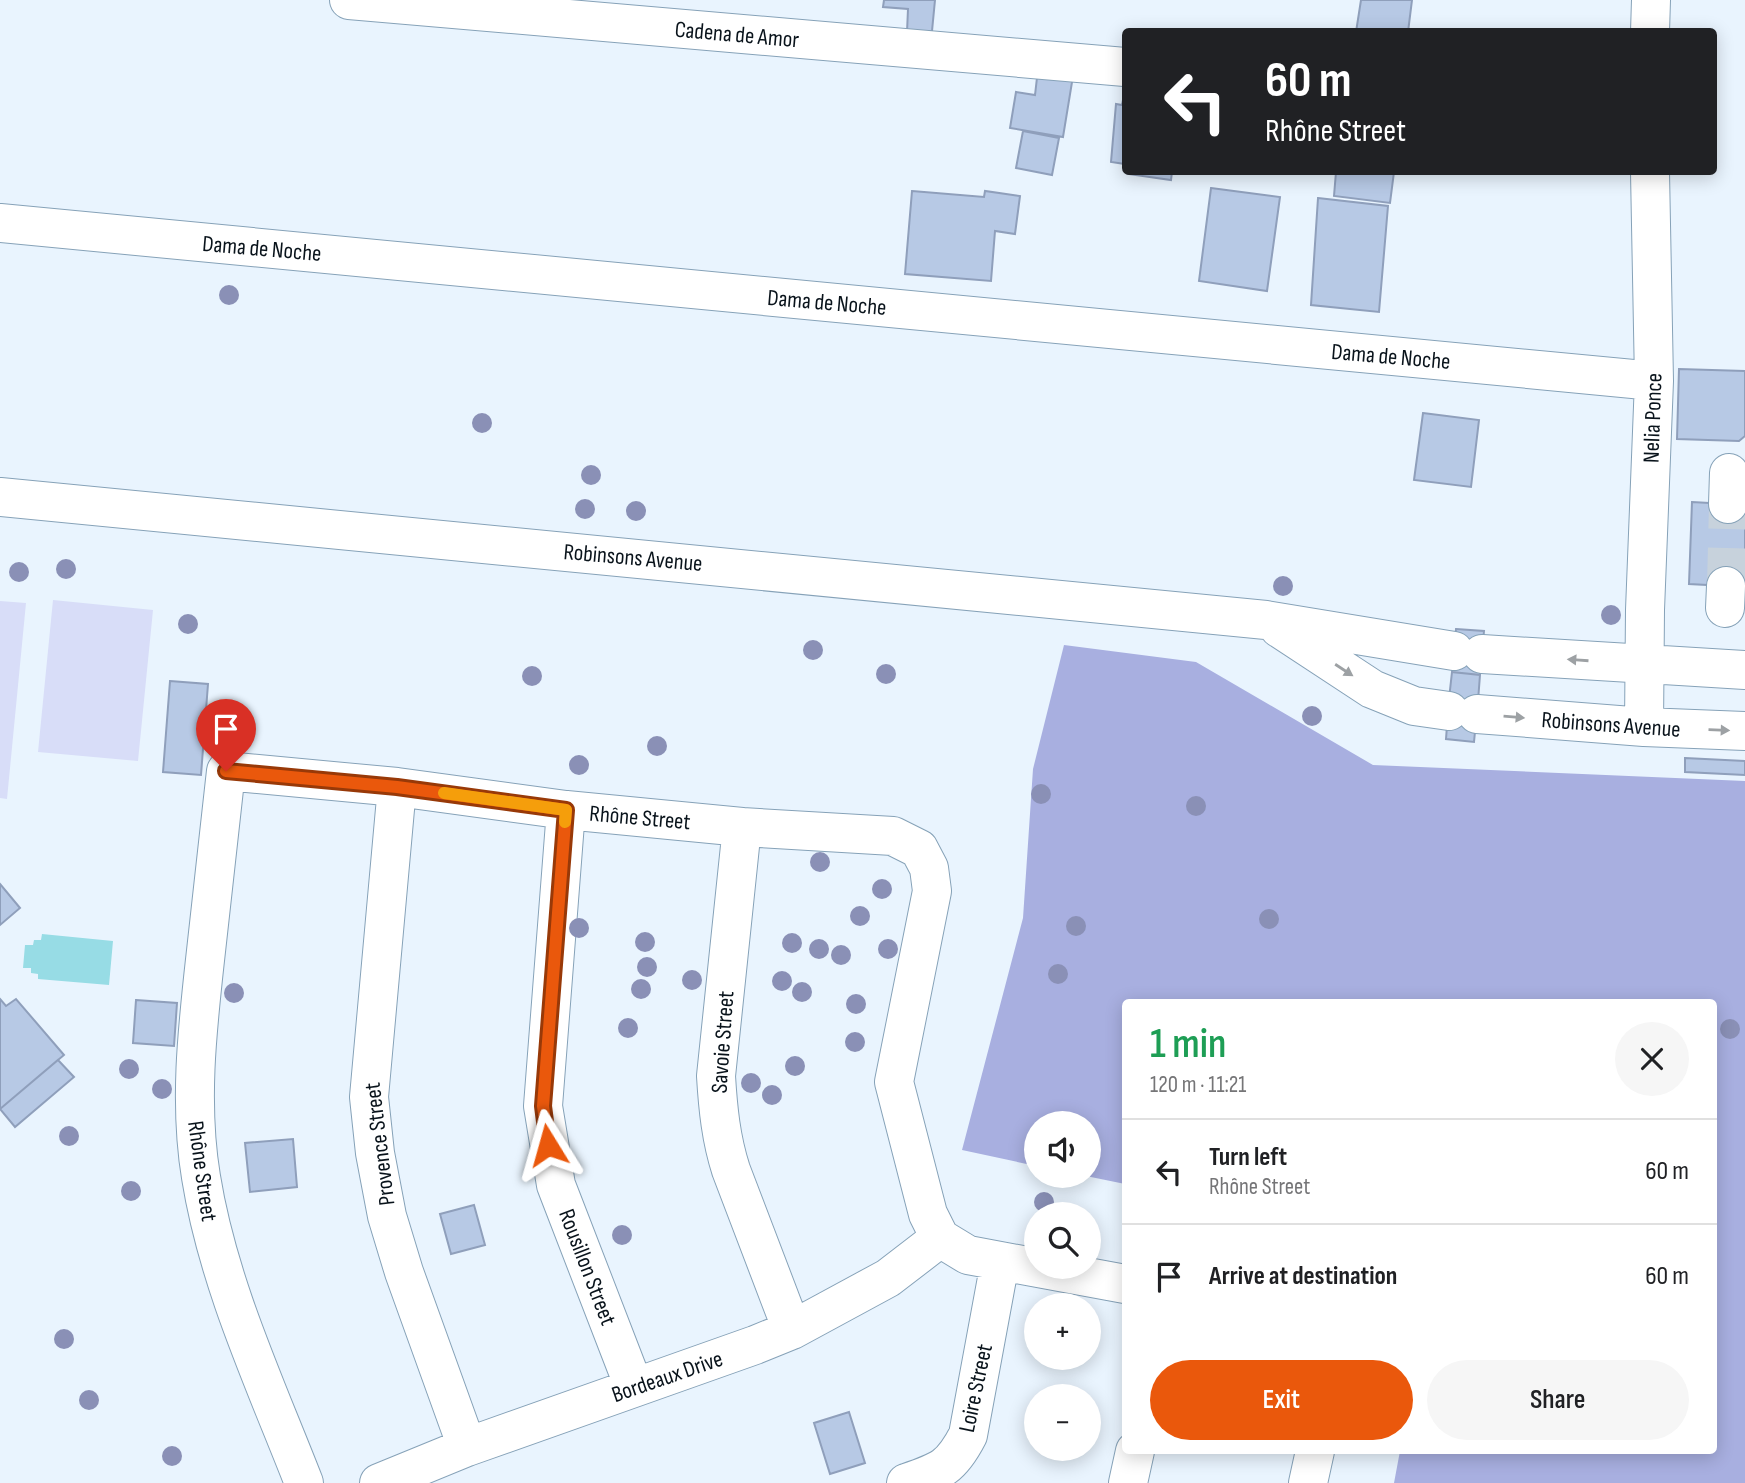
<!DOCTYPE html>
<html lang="en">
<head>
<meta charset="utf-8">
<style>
  :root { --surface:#fff; --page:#f6f6f6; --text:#202124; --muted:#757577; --line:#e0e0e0; --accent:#ea580c }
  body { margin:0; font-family:"Sofia Sans Condensed",sans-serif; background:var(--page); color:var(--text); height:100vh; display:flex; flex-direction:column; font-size:26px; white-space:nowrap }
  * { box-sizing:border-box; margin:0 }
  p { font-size:23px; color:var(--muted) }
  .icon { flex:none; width:38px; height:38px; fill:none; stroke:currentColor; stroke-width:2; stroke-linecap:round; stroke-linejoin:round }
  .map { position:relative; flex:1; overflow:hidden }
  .panel { position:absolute; left:1122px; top:999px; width:595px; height:455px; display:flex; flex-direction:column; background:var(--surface); border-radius:7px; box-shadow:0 4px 18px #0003 }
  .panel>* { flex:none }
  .top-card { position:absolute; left:1122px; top:28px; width:595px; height:147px; border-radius:7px; box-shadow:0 4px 18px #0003; background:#202124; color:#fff; overflow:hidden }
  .buttons { position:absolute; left:1024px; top:1111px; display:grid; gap:14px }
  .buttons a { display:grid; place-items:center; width:77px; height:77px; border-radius:50%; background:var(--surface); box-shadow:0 4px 18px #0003; font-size:35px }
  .pin { position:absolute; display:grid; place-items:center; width:60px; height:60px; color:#fff; margin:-72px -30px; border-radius:50% 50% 50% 0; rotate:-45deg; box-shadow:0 0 7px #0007 }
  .pin .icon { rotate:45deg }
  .me { position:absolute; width:77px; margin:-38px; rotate:352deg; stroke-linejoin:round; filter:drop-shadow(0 0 5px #0008) }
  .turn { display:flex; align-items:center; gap:24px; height:147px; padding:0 28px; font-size:32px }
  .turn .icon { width:91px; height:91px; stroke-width:2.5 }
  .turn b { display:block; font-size:49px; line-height:60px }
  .round { display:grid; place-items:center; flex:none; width:74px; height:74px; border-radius:37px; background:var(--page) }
  .overview { display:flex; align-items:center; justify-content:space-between; height:119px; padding:0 28px }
  h1 { font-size:42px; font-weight:600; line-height:52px; color:#1e9e55 }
  .primary-button { display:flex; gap:14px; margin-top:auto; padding:14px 28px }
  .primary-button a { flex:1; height:80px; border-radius:42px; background:var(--accent); color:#fff; font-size:28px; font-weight:600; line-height:80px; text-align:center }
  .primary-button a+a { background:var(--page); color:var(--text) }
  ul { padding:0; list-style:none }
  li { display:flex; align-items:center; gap:21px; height:105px; padding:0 28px; border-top:2px solid var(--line) }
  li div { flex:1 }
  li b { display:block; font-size:26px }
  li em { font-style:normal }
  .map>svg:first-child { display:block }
</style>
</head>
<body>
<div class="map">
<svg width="1745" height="1483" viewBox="0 0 1745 1483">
  <rect width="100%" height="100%" fill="#e9f4fe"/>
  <path fill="#d8ddf8" d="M53,600L153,610L138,761L38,752Z
    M0,601L26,603L7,799L0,798Z"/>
  <path fill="#a8afe0" d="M1064,645L1196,662L1373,765L1745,781V1483H1394L1400,1451H1713V1003H1125V1184L1086,1176H1088V1124H1036V1166L962,1150L1023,918L1033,769Z"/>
  <path fill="#97dce5" d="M42,934L113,941L109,985L38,979V974L31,973V968H23L25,945H33L34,940H41Z"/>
  <path fill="#b7c9e5" stroke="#8f9fbb" stroke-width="2" d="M884,0H935L932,31L907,32L908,9L883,7Z
    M1361,0H1412L1408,32H1356Z
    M1038,69L1073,76L1063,137L1010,128L1016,92L1035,95Z
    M1125,90V164L1111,162L1116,104L1122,105Z
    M1023,131L1059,138L1052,175L1016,168Z
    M1128,172H1172L1171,180L1128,174Z
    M1336,172H1394L1390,203L1334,196Z
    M1211,188L1280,197L1267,291L1199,281Z
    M912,191L984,197L985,191L1020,196L1015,234L995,231L991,281L905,274Z
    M1318,198L1388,206L1379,312L1311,305Z
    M1679,369L1745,371V436L1739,441L1677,439Z
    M1423,413L1479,420L1471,487L1414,480Z
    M1692,502L1745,505V587L1689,584Z
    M1456,629L1484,631L1480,675L1452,672Z
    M1452,672L1480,675L1478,701L1449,699Z
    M170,681L208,684L201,775L163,772Z
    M1449,699L1478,701L1474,742L1446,739Z
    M1685,758L1745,761V775L1685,772Z
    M0,884L20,908L0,925Z
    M0,999L6,1006L16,999L64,1055L0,1109Z
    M136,1000L177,1003L174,1046L133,1043Z
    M58,1060L74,1077L15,1127L0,1109Z
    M293,1139L297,1187L250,1192L245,1143Z
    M474,1205L485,1245L451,1254L440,1214Z
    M849,1412L865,1463L830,1474L814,1423Z"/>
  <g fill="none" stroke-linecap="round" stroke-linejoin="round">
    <path stroke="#c7d2dc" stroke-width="38" stroke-dasharray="38 19" stroke-linecap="butt" d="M1726,586L1728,504"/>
    <g stroke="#86a2b8" stroke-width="40">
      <path id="minor" d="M349,0L1125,67
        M1650,32L1651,0
        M0,223L1654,381
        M0,497L1266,620L1454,651
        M1728,504L1729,473
        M1725,608L1726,586
        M1279,628L1372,689L1414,706L1449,711
        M1482,654L1745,670
        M1477,714L1644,727L1745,731
        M1644,727L1645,610L1654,381L1650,172
        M397,787L369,1097L375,1153L387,1216L404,1272L467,1447
        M566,810L543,1106L556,1185L634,1387
        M742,827L716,1076C718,1109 721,1139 731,1170L792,1330
        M940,1238L968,1255L1125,1284
        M304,1483C265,1383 218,1283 201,1177C189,1105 197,1032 205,960C212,897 219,834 226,771L397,787L566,810L742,827L893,836L919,849L929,868L932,891L894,1082L928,1214L940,1238
        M379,1483L467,1447L755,1345L792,1330L888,1278L940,1238
        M906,1483C941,1471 951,1468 968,1435L1000,1262
        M1128,1483L1135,1451
        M1308,1483L1315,1451"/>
    </g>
    <use href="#minor" stroke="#fff" stroke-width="38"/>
  </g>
  <g fill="#8a90b6">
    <circle cx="229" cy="295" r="10"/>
    <circle cx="482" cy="423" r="10"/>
    <circle cx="591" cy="475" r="10"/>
    <circle cx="585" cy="509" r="10"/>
    <circle cx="636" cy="511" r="10"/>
    <circle cx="66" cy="569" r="10"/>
    <circle cx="19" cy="572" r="10"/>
    <circle cx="1283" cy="586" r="10"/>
    <circle cx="1611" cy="615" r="10"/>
    <circle cx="188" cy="624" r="10"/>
    <circle cx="813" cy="650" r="10"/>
    <circle cx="886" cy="674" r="10"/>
    <circle cx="532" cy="676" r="10"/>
    <circle cx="1312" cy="716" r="10"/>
    <circle cx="657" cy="746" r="10"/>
    <circle cx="579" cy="765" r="10"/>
    <circle cx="1041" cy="794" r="10"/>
    <circle cx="1196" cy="806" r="10"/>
    <circle cx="820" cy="862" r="10"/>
    <circle cx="882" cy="889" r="10"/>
    <circle cx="860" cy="916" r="10"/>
    <circle cx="1269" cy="919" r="10"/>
    <circle cx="1076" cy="926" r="10"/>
    <circle cx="579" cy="928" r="10"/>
    <circle cx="645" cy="942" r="10"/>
    <circle cx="792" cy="943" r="10"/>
    <circle cx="819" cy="949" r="10"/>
    <circle cx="888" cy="949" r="10"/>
    <circle cx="841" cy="955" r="10"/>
    <circle cx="647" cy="967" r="10"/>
    <circle cx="1058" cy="974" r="10"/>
    <circle cx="692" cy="980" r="10"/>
    <circle cx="782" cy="981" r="10"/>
    <circle cx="641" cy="989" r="10"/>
    <circle cx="802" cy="992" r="10"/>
    <circle cx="234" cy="993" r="10"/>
    <circle cx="856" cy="1004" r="10"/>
    <circle cx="628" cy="1028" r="10"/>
    <circle cx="1730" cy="1029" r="10"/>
    <circle cx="855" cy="1042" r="10"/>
    <circle cx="795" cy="1066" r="10"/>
    <circle cx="129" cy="1069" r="10"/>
    <circle cx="751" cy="1083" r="10"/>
    <circle cx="162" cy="1089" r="10"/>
    <circle cx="772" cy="1095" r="10"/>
    <circle cx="69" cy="1136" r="10"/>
    <circle cx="131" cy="1191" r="10"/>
    <circle cx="1044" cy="1202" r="10"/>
    <circle cx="622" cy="1235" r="10"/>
    <circle cx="64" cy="1339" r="10"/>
    <circle cx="89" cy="1400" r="10"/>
    <circle cx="172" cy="1456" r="10"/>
  </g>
  <defs><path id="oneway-solid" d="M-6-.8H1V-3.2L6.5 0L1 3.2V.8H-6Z" transform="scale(1.75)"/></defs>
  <g fill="#9da1a4">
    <use href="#oneway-solid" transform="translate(1578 660) rotate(-176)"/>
    <use href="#oneway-solid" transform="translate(1344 670) rotate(33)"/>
    <use href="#oneway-solid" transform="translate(1514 717) rotate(5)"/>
    <use href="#oneway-solid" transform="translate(1719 730) rotate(2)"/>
  </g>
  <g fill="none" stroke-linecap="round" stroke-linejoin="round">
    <g stroke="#983908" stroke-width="18">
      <path id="route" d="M226,771L397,787L566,810L543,1106L548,1145"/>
    </g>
    <use href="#route" stroke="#ea580c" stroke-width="12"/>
    <path stroke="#f59e0b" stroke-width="12" d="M444,793L566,810L565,822"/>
  </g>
  <g text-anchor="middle" stroke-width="5" stroke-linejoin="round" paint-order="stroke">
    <g font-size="23" fill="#09131b" stroke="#fff">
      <text transform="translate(737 34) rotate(5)" y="8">Cadena de Amor</text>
      <text transform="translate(262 248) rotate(5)" y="8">Dama de Noche</text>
      <text transform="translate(827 302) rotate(5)" y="8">Dama de Noche</text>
      <text transform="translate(1391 356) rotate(5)" y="8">Dama de Noche</text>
      <text transform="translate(1652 418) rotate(-88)" y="8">Nelia Ponce</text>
      <text transform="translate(633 557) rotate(5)" y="8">Robinsons Avenue</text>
      <text transform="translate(1611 724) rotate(4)" y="8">Robinsons Avenue</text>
      <text transform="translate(640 817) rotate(5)" y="8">Rhône Street</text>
      <text transform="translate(722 1042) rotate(-86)" y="8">Savoie Street</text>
      <text transform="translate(379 1144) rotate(-97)" y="8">Provence Street</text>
      <text transform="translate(203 1171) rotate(82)" y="8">Rhône Street</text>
      <text transform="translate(588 1267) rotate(69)" y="8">Rousillon Street</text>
      <text transform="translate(667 1376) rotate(-19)" y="8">Bordeaux Drive</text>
      <text transform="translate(975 1388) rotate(-78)" y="8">Loire Street</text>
    </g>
  </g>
</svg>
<div class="buttons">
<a><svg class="icon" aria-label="sound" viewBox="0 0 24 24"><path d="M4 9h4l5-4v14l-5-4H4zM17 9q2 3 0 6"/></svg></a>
<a><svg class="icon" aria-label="search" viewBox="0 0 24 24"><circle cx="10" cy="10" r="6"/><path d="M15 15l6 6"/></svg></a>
<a>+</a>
<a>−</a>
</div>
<div class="pin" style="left:226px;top:771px;background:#d93025"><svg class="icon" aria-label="arrive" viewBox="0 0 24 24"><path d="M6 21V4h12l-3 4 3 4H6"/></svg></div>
<svg class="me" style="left:548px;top:1145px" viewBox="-20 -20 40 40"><path d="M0-17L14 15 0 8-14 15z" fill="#ea580c" stroke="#fff" stroke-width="4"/></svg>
<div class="top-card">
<div class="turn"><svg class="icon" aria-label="left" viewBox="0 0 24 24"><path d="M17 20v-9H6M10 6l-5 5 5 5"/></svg><div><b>60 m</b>Rhône Street</div></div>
</div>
<section class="panel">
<div class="overview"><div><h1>1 min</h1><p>120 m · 11:21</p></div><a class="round"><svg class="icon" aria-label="close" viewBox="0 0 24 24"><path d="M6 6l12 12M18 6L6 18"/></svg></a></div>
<ul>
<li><svg class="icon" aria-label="left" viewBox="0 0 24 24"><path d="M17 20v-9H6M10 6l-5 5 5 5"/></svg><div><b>Turn left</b><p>Rhône Street</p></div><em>60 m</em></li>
<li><svg class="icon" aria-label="arrive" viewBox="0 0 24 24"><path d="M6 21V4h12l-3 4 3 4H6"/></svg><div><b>Arrive at destination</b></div><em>60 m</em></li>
</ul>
<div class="primary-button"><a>Exit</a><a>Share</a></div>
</section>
</div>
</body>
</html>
